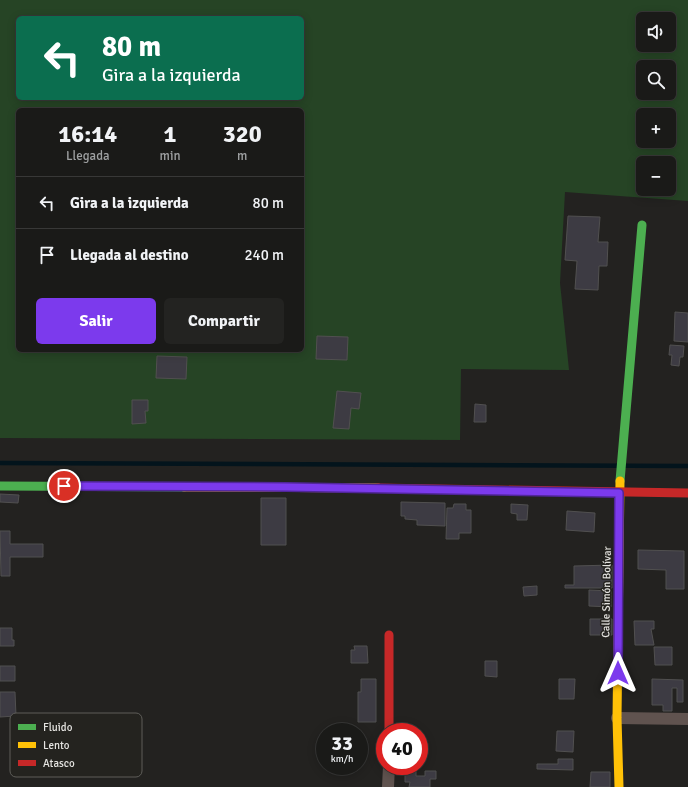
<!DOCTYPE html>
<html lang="es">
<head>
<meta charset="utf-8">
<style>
  :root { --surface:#1a1a18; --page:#232321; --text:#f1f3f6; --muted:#9fa1a2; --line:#383837; --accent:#7c3aed }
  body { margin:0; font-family:Signika,sans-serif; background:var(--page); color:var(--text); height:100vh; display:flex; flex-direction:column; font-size:15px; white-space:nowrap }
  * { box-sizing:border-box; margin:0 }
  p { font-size:13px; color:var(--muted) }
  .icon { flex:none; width:22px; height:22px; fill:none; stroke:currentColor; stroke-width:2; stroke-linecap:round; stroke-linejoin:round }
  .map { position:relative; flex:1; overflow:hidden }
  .details { position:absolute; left:16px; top:108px; width:288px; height:244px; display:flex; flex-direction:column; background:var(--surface); border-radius:6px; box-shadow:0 2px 10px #0003,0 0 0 1px var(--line) }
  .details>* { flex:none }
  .hud { position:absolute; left:16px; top:16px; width:288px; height:84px; border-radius:6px; box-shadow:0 2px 10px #0003,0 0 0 1px var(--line); background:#0b6e4f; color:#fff; overflow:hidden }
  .buttons { position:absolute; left:636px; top:12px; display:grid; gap:8px }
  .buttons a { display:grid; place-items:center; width:40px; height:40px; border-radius:6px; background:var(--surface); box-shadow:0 2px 10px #0003,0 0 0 1px var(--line); font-size:20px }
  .speed { position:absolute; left:316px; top:723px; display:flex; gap:8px; font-size:20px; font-weight:700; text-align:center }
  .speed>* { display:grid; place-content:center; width:52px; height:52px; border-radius:50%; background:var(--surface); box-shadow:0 2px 10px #0003,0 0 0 1px var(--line); line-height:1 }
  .speed small { font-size:10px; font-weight:400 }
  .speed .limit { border:6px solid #d22; background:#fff; color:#111 }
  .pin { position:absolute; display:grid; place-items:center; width:34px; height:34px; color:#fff; margin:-17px; border:2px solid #fff; border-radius:50%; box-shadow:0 1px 4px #0007 }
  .me { position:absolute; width:44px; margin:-22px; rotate:0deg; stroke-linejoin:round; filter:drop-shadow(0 0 3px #0008) }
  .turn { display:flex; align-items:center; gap:14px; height:84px; padding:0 20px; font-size:18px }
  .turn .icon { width:52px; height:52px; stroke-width:2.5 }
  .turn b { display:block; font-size:28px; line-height:34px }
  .eta { display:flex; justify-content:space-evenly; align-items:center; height:68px; text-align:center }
  .eta b { font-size:24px; font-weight:700; line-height:28px }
  .primary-button { display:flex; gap:8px; margin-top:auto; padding:8px 20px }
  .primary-button a { flex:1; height:46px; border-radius:6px; background:var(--accent); color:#fff; font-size:16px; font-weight:700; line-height:46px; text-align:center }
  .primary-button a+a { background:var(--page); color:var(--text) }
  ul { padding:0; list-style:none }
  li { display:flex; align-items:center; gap:12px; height:52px; padding:0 20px; border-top:1px solid var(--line) }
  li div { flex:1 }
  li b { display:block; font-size:15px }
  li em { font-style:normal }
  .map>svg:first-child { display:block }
</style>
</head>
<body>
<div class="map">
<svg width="688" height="787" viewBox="0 0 688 787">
  <rect width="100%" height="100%" fill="#232220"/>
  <path fill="#264425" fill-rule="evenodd" d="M0,0H688V201L565,192L560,283L569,370L461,369L460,440L0,438ZM18,18H302V98H18ZM643,19H669V45H643ZM643,67H669V93H643ZM18,110H302V350H18ZM643,115H669V141H643ZM643,163H669V189H643Z"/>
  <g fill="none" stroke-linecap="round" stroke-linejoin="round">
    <path stroke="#03141c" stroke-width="4.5" d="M0,463L688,466"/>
  </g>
  <path fill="#3d3b43" stroke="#515050" d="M568,216L600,217L598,242H608L607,266H599L598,290L575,289L577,261L565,260Z
    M675,312L688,313V342L674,341Z
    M317,336L348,337L347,360L316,359Z
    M670,345L684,346L683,357H680L679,366L671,365L672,355H669Z
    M157,356L187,357L186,379L156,378Z
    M337,391L361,393L359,409L351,408L349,429L333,428Z
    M132,400H148V411H145L146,423L132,424Z
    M475,404L486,405V422H474Z
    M0,494L19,495L18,503L0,502Z
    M261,498H286V545H261Z
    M401,502L445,503V526L417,525V520L405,519V516H401Z
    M454,504H466V510H471V533H459V539H446L447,508H453Z
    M511,504L528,505L527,520H517V514L511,513Z
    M567,511L595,513L594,532L566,530Z
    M0,531H10V544H43V557H10V576H1Z
    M638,550L684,551V589H666V570L638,569Z
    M612,565V588H565V585H574V566Z
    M537,586V595L524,596L523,587Z
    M589,590L611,591V607L589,606Z
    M590,619H612V635H590Z
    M634,621H654V629H651L654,645H635Z
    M0,628H12V640H14V646H0Z
    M354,646H367L368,663H351V650H355Z
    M654,647H672V665H655Z
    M485,661H497V677L485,676Z
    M0,666H15V681H0Z
    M361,679H376V722H358V692H361Z
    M559,679H575L574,699H559Z
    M652,679L683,680V702H677V688H672V711H663V705H652Z
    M0,692H15L16,716L0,717Z
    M557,731H574L573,752L556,751Z
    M558,759H573V770L537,769V764H558Z
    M405,771H416V776H425V771H436V779H430V787H409L410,782H405Z
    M591,772H610V787H590Z"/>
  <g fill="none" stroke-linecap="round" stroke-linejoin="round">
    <path stroke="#60534f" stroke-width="12" d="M617,718L688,719
      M388,787L389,766"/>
    <path stroke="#4caf50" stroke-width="9" d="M620,481L642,225
      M0,486L184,487"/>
    <path stroke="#ffc107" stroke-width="9" d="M184,487L378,488
      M619,787L617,718L620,481"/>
    <path stroke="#c62828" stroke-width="9" d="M378,488L688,493
      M389,635V732"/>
  </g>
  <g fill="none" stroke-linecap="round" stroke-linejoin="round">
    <g stroke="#51269a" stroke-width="10">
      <path id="route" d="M64,486L286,487L619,493L618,673"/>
    </g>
    <use href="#route" stroke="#7c3aed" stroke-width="7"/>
  </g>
  <g text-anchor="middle" stroke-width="3" stroke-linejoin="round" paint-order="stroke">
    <g font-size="11" fill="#e5e4e1" stroke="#24231f">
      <text transform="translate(606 592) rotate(-89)" y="4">Calle Simón Bolívar</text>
    </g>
  </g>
  <rect x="10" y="713" width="132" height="64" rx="6" fill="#24231f" stroke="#5e5d59" stroke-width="1"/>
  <rect x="18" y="724" width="18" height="6" fill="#4caf50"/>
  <rect x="18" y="742" width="18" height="6" fill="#ffc107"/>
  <rect x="18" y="760" width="18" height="6" fill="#c62828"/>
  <g font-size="11" fill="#e5e4e1">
    <text x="43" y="731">Fluido</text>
    <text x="43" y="749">Lento</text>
    <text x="43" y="767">Atasco</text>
  </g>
</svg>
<div class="buttons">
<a><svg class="icon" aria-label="sound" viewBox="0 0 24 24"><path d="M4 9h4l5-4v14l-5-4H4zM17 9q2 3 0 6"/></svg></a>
<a><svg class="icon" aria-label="search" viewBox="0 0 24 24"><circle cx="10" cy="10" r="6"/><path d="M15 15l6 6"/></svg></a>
<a>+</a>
<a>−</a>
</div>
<div class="speed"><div>33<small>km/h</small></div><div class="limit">40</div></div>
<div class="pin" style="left:64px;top:486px;background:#d93025"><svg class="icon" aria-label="arrive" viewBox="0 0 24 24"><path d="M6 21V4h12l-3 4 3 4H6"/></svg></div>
<svg class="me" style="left:618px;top:673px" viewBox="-20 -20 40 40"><path d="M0-17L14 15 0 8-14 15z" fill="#7c3aed" stroke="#fff" stroke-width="4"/></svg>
<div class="hud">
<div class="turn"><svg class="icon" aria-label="left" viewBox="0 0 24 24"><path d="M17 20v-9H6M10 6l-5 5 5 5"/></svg><div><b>80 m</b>Gira a la izquierda</div></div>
</div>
<section class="details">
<div class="eta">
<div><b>16:14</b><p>Llegada</p></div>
<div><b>1</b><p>min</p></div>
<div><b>320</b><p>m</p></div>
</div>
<ul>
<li><svg class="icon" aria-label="left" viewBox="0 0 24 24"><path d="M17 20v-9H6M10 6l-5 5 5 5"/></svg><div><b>Gira a la izquierda</b></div><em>80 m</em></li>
<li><svg class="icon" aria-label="arrive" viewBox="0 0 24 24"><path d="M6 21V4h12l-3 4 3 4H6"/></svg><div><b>Llegada al destino</b></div><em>240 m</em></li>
</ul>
<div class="primary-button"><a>Salir</a><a>Compartir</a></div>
</section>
</div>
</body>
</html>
